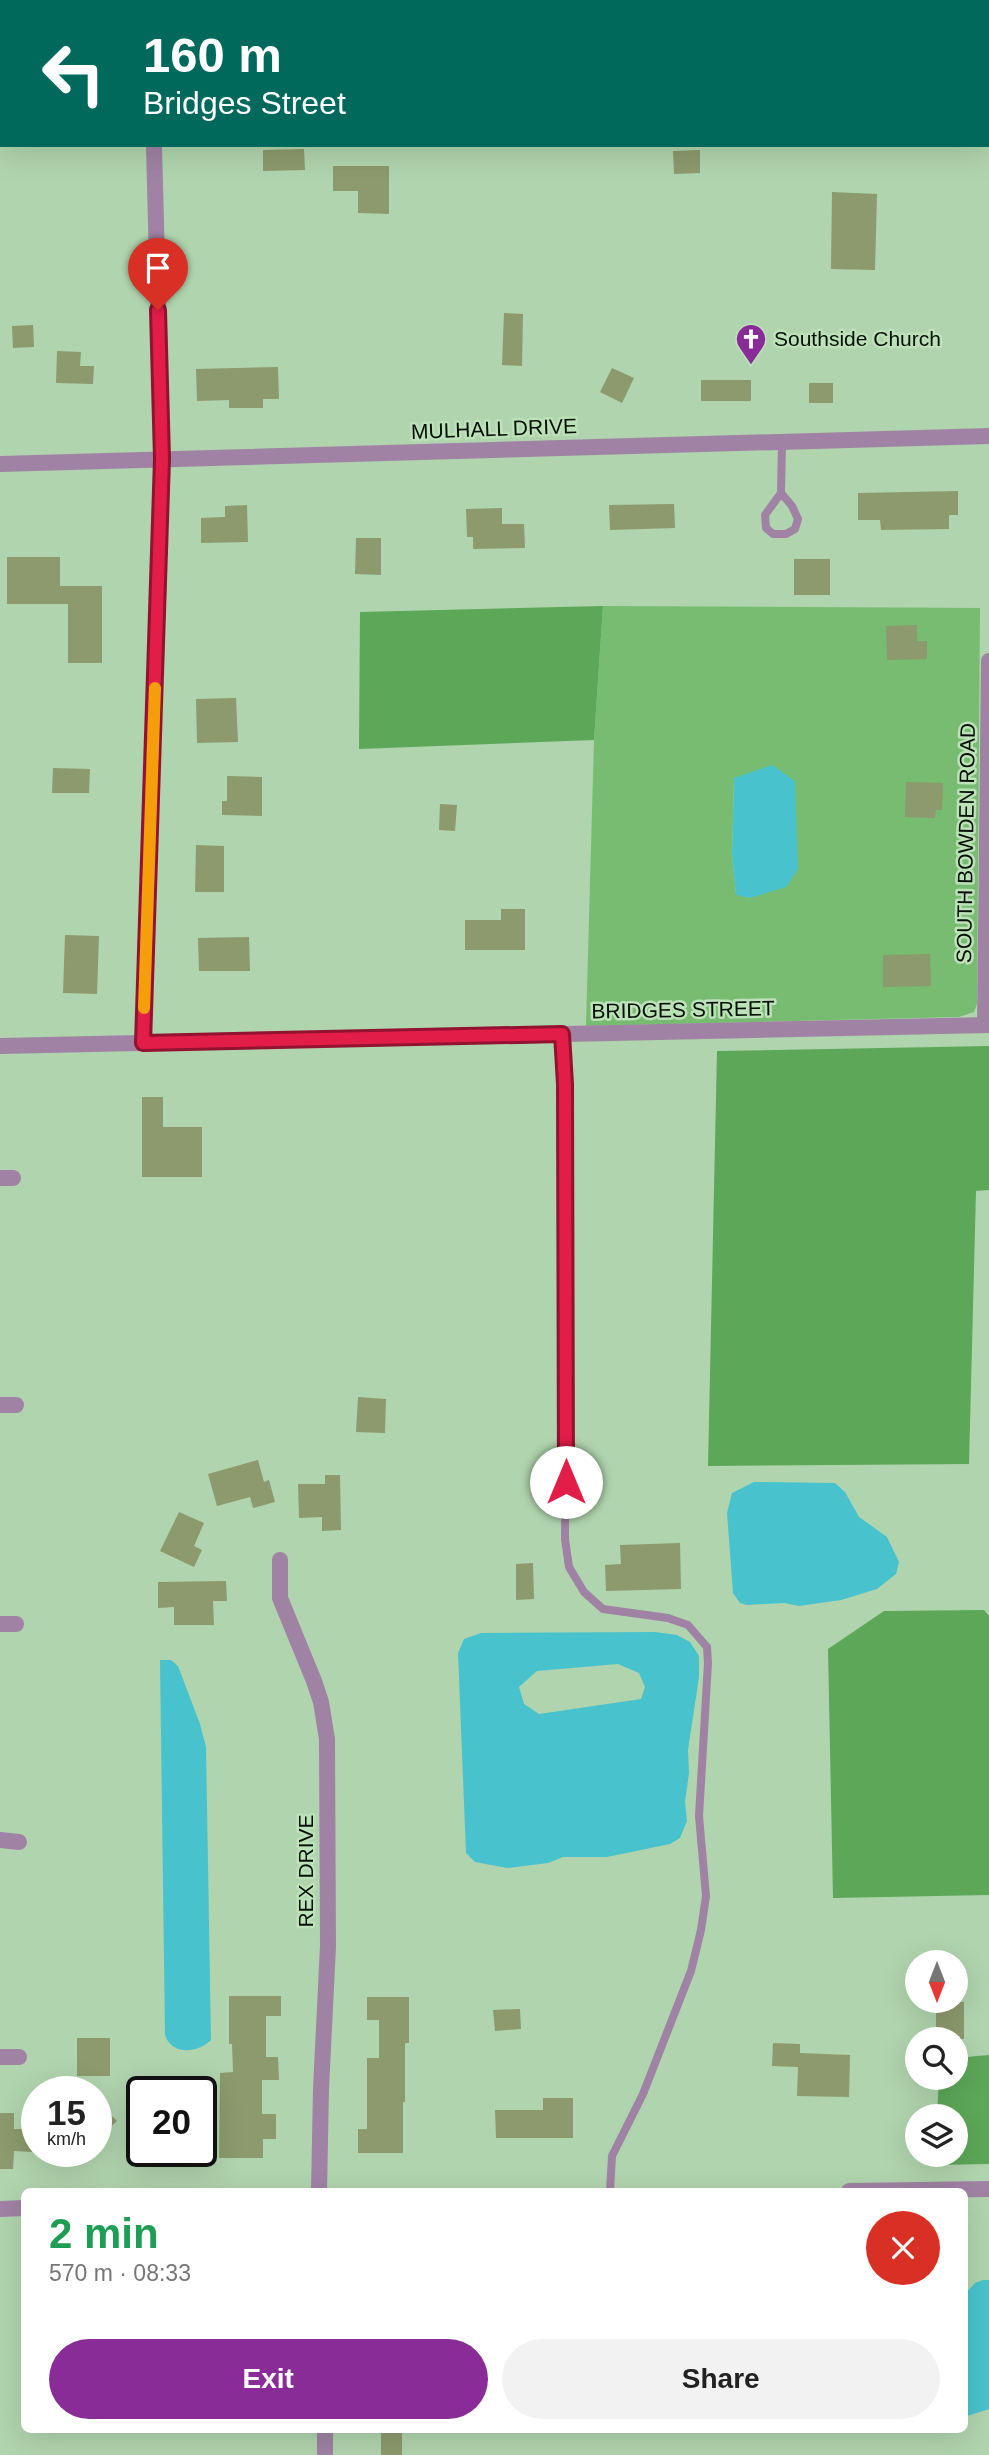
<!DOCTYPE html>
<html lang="en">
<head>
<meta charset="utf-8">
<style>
  :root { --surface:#fff; --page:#f2f2f2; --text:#222; --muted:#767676; --accent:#8a2c97 }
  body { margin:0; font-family:Arial,sans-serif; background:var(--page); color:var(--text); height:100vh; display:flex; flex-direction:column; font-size:26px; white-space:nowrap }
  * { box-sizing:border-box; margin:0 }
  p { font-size:23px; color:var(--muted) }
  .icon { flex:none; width:38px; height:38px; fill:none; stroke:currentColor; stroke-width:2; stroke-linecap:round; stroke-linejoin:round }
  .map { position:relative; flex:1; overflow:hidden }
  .details { position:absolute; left:21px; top:2188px; width:947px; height:245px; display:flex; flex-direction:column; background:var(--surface); border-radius:10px; box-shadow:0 7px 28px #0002 }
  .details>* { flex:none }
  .guide { position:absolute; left:0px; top:0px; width:990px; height:147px; box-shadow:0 7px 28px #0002; background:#00695c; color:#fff; overflow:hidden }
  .needle { width:46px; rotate:180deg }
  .controls { position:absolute; left:905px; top:1950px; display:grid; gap:14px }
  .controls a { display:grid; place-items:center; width:63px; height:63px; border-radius:50%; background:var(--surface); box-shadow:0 7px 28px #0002; font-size:35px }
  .speed { position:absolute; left:21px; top:2076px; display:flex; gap:14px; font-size:35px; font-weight:700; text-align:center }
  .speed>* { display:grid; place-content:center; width:91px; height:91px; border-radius:50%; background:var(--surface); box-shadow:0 7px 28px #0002; line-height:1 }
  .speed small { font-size:18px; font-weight:400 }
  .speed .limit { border:4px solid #111; border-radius:10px; background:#fff; color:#111 }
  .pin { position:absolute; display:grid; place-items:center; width:60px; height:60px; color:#fff; margin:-72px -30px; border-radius:50% 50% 50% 0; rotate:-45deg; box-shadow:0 0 7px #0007 }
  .pin .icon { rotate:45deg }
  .me { position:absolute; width:77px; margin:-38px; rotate:0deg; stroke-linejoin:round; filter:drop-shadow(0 0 5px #0008) }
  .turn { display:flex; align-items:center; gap:24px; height:147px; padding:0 28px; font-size:32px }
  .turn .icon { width:91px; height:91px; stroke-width:2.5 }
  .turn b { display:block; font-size:49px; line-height:60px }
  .round { display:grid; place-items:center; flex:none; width:74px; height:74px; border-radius:37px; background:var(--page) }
  .headline { display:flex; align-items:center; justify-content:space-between; height:119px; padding:0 28px }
  h1 { font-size:42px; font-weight:700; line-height:52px; color:#1e9e55 }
  .primary-button { display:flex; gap:14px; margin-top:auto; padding:14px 28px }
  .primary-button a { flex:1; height:80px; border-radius:42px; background:var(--accent); color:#fff; font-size:28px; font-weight:700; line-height:80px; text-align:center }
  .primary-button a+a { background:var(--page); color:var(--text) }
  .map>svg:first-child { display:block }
</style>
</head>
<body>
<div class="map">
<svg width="989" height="2455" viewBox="0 0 989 2455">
  <rect width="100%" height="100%" fill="#b0d4ad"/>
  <path fill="#77bc71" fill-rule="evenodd" d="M603,606L980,608L977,1004L974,1012L959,1017L586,1026L594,740ZM734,779L750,898L736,894L732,855Z"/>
  <path fill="#5da758" d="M603,606L594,740L359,749L360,612Z
    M989,1046V1190L976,1191L969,1464L708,1466L717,1051Z
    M984,1610L989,1616V1895L833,1898L828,1649L884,1611Z
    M989,2055V2164L936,2165V2154H956V2116H937L939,2077H956V2058Z"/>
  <path fill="#48c3cd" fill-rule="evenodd" d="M620,0H766V2H620Z
    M772,765L795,781L798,869L786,887L750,898L736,895L732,855L734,778Z
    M754,1482L835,1483L845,1492L859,1517L887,1537L899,1562L896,1574L877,1589L841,1600L799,1606L784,1603L747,1605L740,1603L733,1593L727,1513L732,1493Z
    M655,1632L677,1635L690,1642L699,1656V1677L688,1750L689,1773L685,1802L687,1821L680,1838L670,1844L607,1857H563L548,1863L507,1868L475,1862L466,1853L458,1653L464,1639L481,1633ZM618,1664L639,1673L645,1687L641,1699L539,1714L524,1704L519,1687L537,1671Z
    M160,1660H171L178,1666L200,1724L206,1747L211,2040C198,2053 172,2056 165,2035Z
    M983,2280H989V2409L964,2417V2295L975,2283Z"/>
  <path fill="#8c9a6d" d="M304,149L305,170L263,171V150Z
    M700,150V173L674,174L673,151Z
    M333,166H389V214L358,213V191H333Z
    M832,192L877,194L875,270L831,269Z
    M504,313L523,314L522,366L502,365Z
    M33,325L34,347L13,348L12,326Z
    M57,351L81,352L80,366H94L93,384L56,383Z
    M278,367L279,399H263V408H229V400L197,401L196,369Z
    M612,368L634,378L622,403L600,392Z
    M701,380H751V401H701Z
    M809,383H833V403H809Z
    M958,491V515H949V529L881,530L880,520H858V493Z
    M674,504L675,528L610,530L609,505Z
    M247,505L248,542L201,543V518L225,517V506Z
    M502,508V524H524L525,548L473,549V537H467L466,509Z
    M356,538H381V575L355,574Z
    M7,557H60V586H102V663H68V604H7Z
    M794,559H830V595H794Z
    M917,625V641H927V659L887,660L886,626Z
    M236,698L238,742L197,743L196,699Z
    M53,768L90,769L89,793H52Z
    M227,776L262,777V816L222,815V801H227Z
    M906,782L943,783L942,810H936L935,818L905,817Z
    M440,804L457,805L455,831L439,830Z
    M196,845L224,846V892H195Z
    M501,909H525V950H465V920H501Z
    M65,935L99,936L97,994L63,993Z
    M249,937L250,971H199L198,938Z
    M930,954L931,986L883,987V955Z
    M142,1097H163V1127H202V1177H142Z
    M358,1397L386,1399L385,1433L356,1432Z
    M258,1460L264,1482L269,1480L275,1502L253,1508L250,1497L217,1506L208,1474Z
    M325,1475H340L341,1530L322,1531V1517L299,1518L298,1484H325Z
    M179,1512L204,1523L194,1546L202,1550L194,1567L160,1551Z
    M680,1543L681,1589L606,1591L605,1565L621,1564L620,1545Z
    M533,1563L534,1599L516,1600V1564Z
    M226,1581L227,1601H213L214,1625H174V1607L158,1608V1582Z
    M229,1996H281V2016H266V2057H278L279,2080H262V2114H276V2139H263V2158H219L220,2073L233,2072L232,2044H229Z
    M367,1997H409V2043H405V2102H403V2153H358V2129H367V2058H379V2020H367Z
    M936,2002H964V2039H936Z
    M520,2009L521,2029L495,2031L493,2010Z
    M77,2038H110V2076H77Z
    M773,2043L800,2044V2053L850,2055L849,2097L797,2096L798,2067L772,2066Z
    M543,2098H573V2138H496L495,2110H543Z
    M96,2100L117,2121L96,2141Z
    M0,2113H14V2129H32V2152L14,2151L13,2169H0Z
    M381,2429H402V2455H381Z"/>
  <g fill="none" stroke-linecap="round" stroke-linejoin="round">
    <path stroke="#a082a4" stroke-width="8" d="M781,493L792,506L798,519L795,529L786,534H773L766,528L765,515L781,493L782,442
      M562,1034L565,1084L566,1313L565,1539L569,1567L584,1592L603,1609L668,1618L688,1625L707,1647L708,1663L699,1816L706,1896L701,1930L691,1971L643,2094L612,2156L610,2191"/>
    <path stroke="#a082a4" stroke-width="16" d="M151,0V2
      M0,464L989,436
      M985,1025L989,661
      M143,1043L162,459L154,145
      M0,1046L989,1025
      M0,1178H13
      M0,1405H16
      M280,1560V1598L314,1681L321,1702L327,1739L328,1946L321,2089L319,2191
      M0,1624H16
      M0,1840L19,1842
      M0,2057H19
      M849,2191L989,2189
      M0,2209L24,2208
      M325,2429V2455"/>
  </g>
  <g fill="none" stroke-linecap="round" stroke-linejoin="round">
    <g stroke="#92132f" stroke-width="18">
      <path id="route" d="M158,310L162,459L143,1043L562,1034L565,1084L566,1482"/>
    </g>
    <use href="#route" stroke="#e11d48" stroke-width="12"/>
    <path stroke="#f59e0b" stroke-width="12" d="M144,1008L155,688"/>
  </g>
  <defs>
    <g id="church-pin" transform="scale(1.575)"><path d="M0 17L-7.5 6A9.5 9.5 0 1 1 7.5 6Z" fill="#8a2c97" stroke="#bde1b9"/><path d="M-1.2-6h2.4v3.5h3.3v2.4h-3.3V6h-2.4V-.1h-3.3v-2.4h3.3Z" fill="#fff"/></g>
  </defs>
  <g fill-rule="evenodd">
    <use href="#church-pin" x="751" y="339"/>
  </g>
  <g text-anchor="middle" stroke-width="5" stroke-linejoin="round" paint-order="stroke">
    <g font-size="21" fill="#051105" stroke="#bde1b9" text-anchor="start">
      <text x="774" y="346">Southside Church</text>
    </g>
    <g font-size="21" fill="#051105" stroke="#bde1b9">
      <text transform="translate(494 429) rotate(-2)" y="7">MULHALL DRIVE</text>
      <text transform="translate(966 843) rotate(-89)" y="7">SOUTH BOWDEN ROAD</text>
      <text transform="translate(683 1010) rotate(-1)" y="7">BRIDGES STREET</text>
      <text transform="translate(306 1871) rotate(-90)" y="7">REX DRIVE</text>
    </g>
  </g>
</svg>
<div class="controls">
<a><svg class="needle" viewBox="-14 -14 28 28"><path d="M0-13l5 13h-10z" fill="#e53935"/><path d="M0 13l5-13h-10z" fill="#767676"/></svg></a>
<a><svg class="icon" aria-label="search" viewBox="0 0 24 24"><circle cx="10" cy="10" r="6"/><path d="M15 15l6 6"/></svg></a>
<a><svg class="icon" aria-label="layers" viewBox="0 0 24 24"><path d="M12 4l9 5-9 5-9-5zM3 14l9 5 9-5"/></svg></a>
</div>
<div class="speed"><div>15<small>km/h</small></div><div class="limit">20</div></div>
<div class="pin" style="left:158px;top:310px;background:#d93025"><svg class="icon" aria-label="arrive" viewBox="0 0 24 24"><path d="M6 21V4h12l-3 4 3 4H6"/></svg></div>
<svg class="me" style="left:566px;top:1482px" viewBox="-20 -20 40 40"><circle r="19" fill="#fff"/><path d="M0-13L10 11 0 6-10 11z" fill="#e11d48"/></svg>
<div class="guide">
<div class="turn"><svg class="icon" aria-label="left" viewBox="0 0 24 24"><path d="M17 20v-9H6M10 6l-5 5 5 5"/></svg><div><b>160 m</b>Bridges Street</div></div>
</div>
<section class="details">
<div class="headline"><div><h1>2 min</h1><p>570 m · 08:33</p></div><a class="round" style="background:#d93025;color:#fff"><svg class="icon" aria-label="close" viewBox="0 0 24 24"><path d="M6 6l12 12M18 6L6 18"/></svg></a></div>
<div class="primary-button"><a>Exit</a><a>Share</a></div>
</section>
</div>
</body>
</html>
